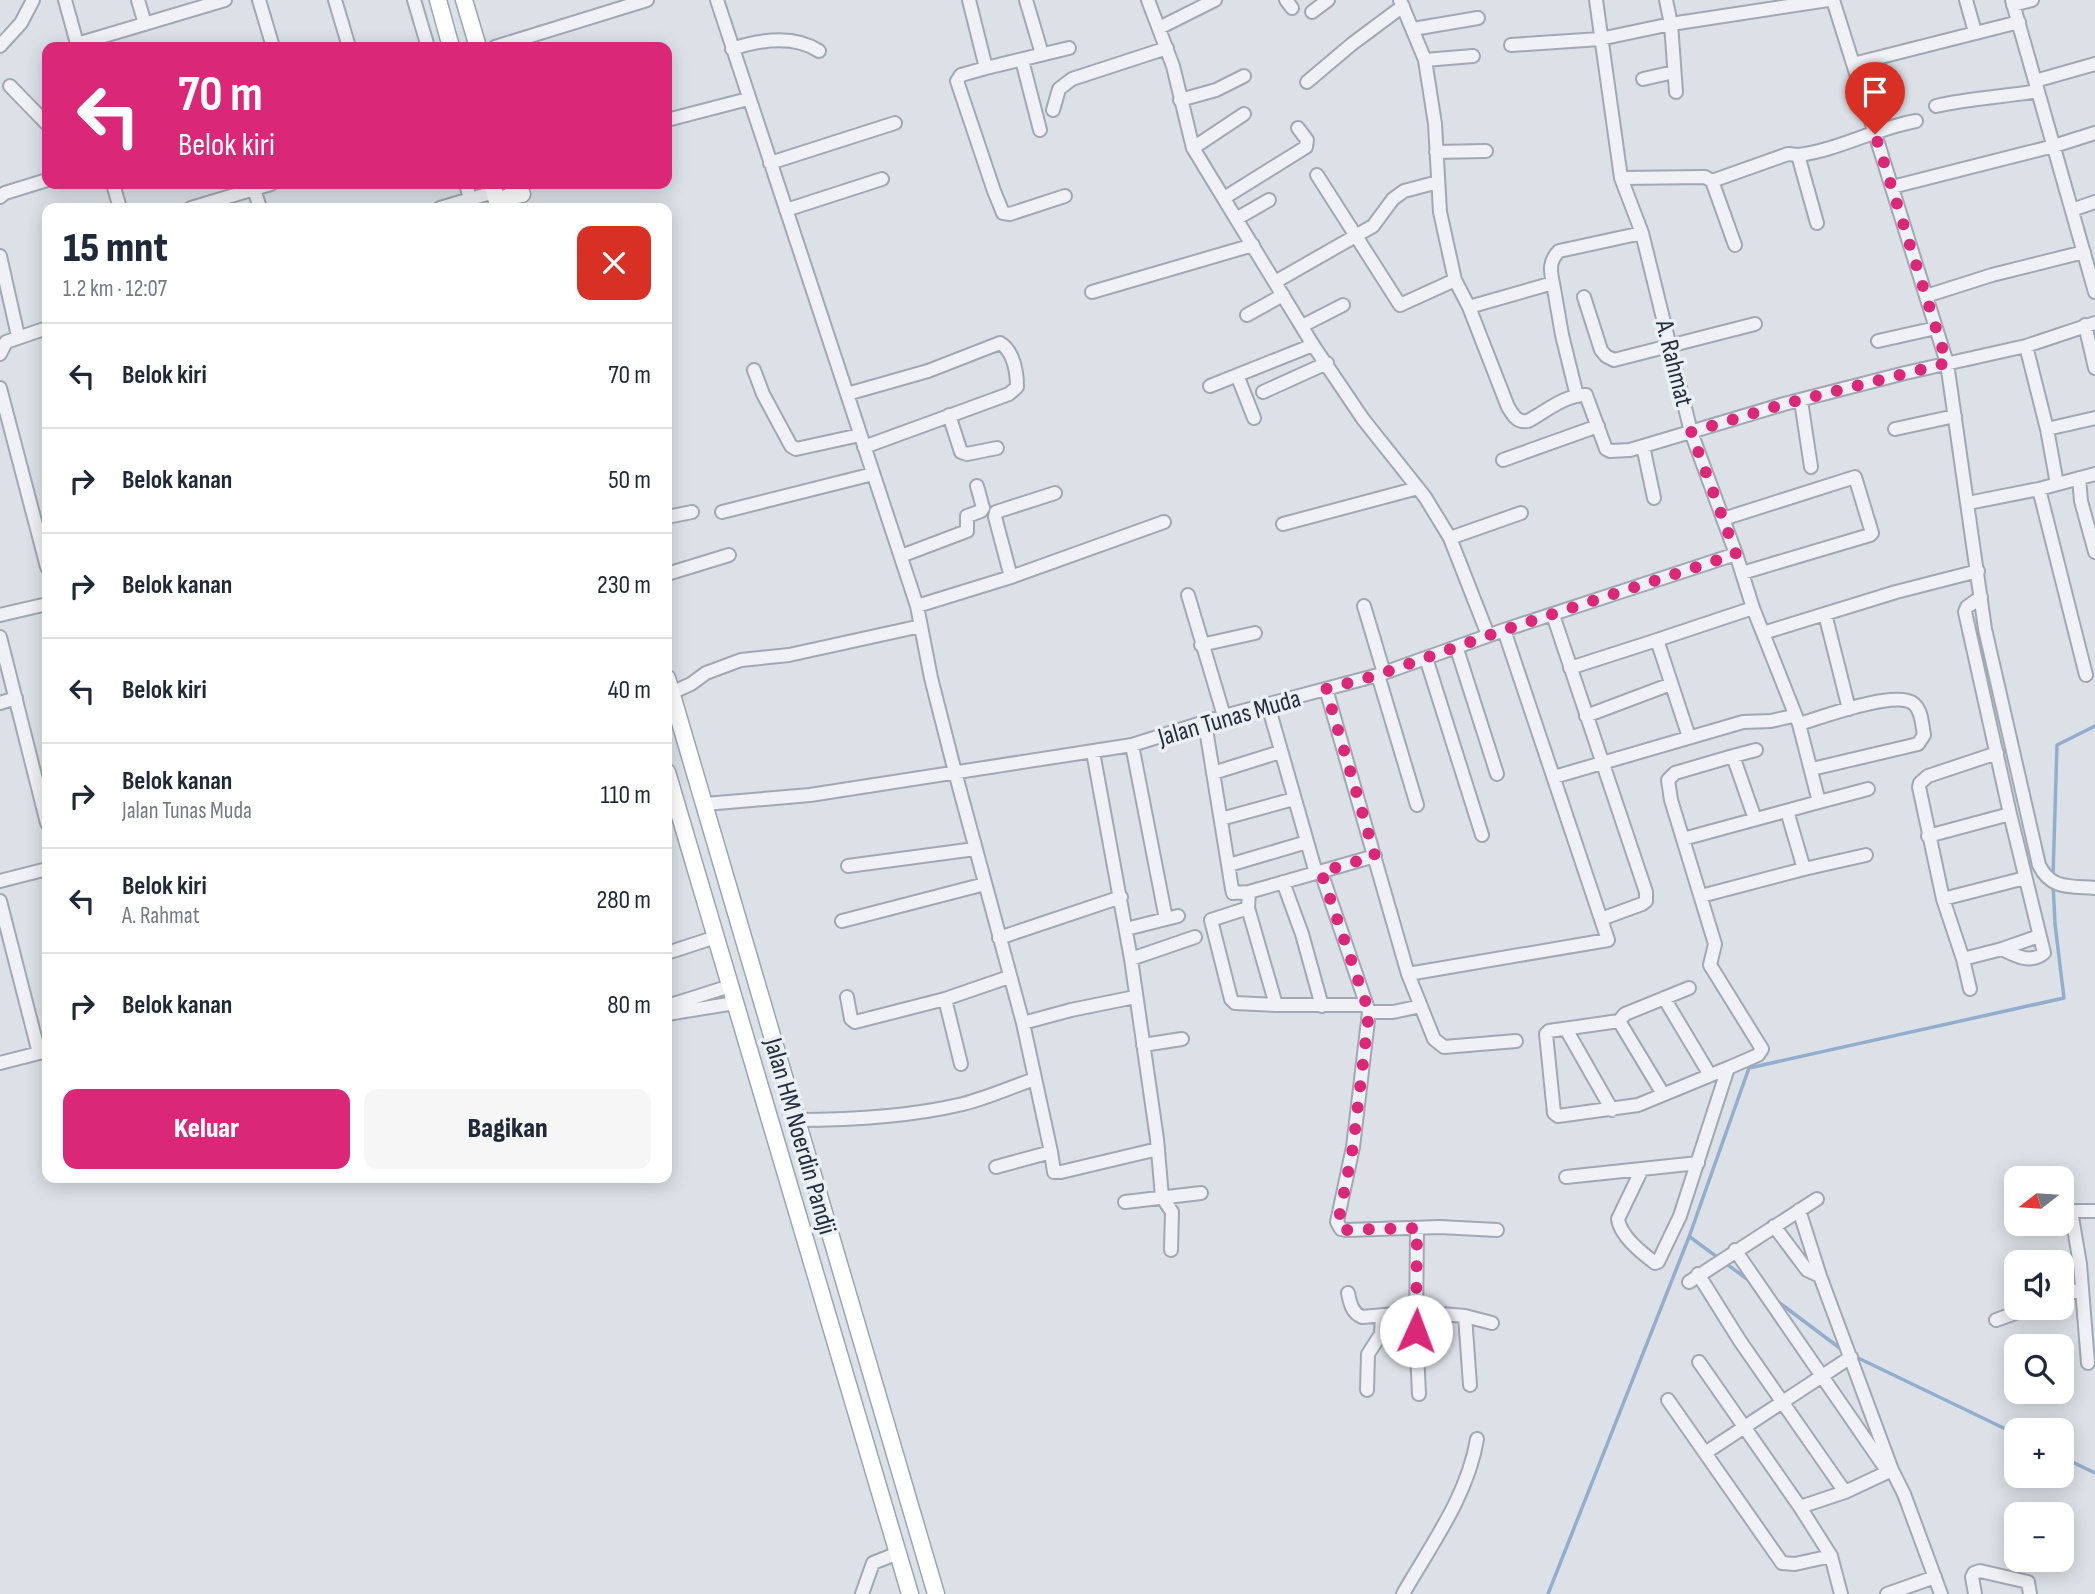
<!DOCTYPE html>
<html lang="id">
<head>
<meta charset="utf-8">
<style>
  :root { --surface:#fff; --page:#f6f6f7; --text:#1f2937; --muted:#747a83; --line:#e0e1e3; --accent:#db2777 }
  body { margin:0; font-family:"Sofia Sans Condensed",sans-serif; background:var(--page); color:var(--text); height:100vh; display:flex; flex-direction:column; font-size:26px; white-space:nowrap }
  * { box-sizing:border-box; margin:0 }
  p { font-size:23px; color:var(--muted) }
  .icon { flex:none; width:38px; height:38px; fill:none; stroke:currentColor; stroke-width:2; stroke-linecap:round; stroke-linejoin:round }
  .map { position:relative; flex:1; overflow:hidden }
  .drawer { position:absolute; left:42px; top:203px; width:630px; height:980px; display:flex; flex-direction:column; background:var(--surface); border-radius:14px; box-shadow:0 4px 18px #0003 }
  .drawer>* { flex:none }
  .top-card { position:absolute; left:42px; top:42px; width:630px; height:147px; border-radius:14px; box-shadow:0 4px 18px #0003; background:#db2777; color:#fff; overflow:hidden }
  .needle { width:46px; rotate:253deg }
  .tools { position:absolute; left:2004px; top:1166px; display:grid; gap:14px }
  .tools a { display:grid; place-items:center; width:70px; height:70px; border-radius:14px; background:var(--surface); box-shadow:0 4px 18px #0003; font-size:35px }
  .pin { position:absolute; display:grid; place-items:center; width:60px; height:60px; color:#fff; margin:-72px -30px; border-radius:50% 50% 50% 0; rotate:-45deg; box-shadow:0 0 7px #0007 }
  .pin .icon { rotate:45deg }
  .me { position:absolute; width:77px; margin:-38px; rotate:2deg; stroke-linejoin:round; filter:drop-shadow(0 0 5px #0008) }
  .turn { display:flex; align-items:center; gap:24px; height:147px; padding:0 21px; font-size:32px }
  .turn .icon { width:91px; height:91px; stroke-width:2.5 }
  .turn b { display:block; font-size:49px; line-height:60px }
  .round { display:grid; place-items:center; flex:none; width:74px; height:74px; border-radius:14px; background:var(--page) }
  .overview { display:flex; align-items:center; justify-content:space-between; height:119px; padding:0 21px }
  h1 { font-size:42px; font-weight:800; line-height:52px }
  .cta { display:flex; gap:14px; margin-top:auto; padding:14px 21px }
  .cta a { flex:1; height:80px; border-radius:14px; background:var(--accent); color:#fff; font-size:28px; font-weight:800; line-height:80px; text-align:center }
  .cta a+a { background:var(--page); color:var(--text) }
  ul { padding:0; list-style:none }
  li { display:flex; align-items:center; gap:21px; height:105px; padding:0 21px; border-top:2px solid var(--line) }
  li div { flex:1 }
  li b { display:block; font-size:26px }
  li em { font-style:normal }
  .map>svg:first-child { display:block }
</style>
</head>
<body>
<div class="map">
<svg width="2095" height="1594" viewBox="0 0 2095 1594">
  <rect width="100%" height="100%" fill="#dce1e8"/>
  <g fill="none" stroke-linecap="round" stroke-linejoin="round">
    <path stroke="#93aecc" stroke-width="3.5" d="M2053,876L2057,745L2095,726
      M1690,1237L1751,1282
      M1777,1301L1841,1349
      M1854,1356L2016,1434
      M2062,1457L2095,1473
      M1548,1594L1689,1237L1749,1068L2064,998L2055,924L2053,883"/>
    <g stroke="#a1a8b2" stroke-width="16">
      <path id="minor" d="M65,0L78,47
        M138,0L145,24
        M259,0L273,47
        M335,0L349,47
        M414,0L428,47
        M717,0L917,606L931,678L955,772L1023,1023L1051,1152L1054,1172H1061L1158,1149
        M969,0L986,68L961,75L957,81L994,191L1003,213L1010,214L1065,196
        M1026,0L1042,54
        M1148,0L1173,66L1193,148L1313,345L1363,419L1425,497L1450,538L1488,635
        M1286,0L1292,8
        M1400,0L1425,60L1435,124L1440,212L1455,280L1469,307L1508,407C1513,415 1517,423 1528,421C1545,412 1566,394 1586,395L1606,449L1610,451L1630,450L1784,404L1905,373L2026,346L2095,323
        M1596,0L1621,178L1642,233L1691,432L1736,554L1753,608L1799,724L1819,802L1683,839
        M1666,0L1671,24L1676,92
        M1833,0L1947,363L1985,629L2039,865C2051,890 2071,886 2095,888
        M1966,0L1975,32
        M2012,0L2095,292
        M2013,5L2032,0
        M1312,12L1328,0
        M1159,28L1215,0
        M1413,29L1478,18
        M77,44L225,0
        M1511,45L1600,39L1671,24L1828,0
        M0,46L21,23L33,0
        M495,47L647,0
        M732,49C759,40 793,34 819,51
        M1022,60L1040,130
        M1425,60L1473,56
        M1853,64L2019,22
        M986,68L1069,48
        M1643,79L1674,72
        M2035,81L2095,64
        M1307,82L1352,44L1403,6
        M10,86L47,124
        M1180,100L1216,90L1244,76
        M1936,106C1970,98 2004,97 2038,91
        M1053,110L1059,89L1072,79L1167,48
        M667,120L748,99
        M1193,148L1244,114
        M1436,152L1486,151
        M770,163L895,123
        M1317,175L1400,305L1455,280
        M1621,178L1705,177L1712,181L1735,245
        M1712,181L1788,154L1798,155
        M113,184L120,208
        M466,184L470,199
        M1892,187L2054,146L2095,133
        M254,189L260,208
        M0,197L5,193L47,180
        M1224,198L1306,147L1307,140L1298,128
        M191,208L271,184
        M440,208L494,192
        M786,210L882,179
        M2072,210L2095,202
        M1236,219L1269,200
        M1817,223L1798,155C1839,150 1876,128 1916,121
        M0,256L18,336
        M1275,282L1373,226L1393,199L1404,191L1438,182
        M1553,283L1562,335L1577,396
        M1092,292L1253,245
        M1926,296L1992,275L2084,252
        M1584,297L1601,350L1606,356L1614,360L1755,324
        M1469,307L1553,283C1550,270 1549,261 1559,251L1642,233
        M1247,315L1283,295
        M2085,325L2095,368
        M1302,326L1343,305
        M1878,341L1936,328
        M2026,346L2047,429L2057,484
        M0,354L6,342L47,328
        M754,370L763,394L791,446L796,449L860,435
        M1237,375L1254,418
        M1210,386L1313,345
        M0,388L47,567
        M1263,392L1327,363
        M847,394L928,371L1000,343C1014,351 1017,373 1017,387L1009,394L864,447
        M1801,401L1811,467
        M949,415L961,452L967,454L997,448
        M1895,429L1955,416
        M2047,429L2095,418
        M1643,446L1654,498
        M1503,460L1598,426
        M2079,478L2081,501L2095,552
        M2039,489L2086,675
        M1968,503L2039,489L2095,474
        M722,512L873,474
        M667,517L692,512
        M1723,519L1855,477L1872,533L1870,535L1742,573
        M1283,524L1418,488
        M1450,538L1521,513
        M901,556L967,531V516L981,511L983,508L977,486
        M667,574L729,555
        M1011,577L995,517L996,512L1055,493
        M1188,595L1224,716
        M1981,597L1967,607L1965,612L2010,814L2044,953C2031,964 2015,956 2002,949
        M917,606L1011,577L1164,522
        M1364,606L1384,673
        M1825,614L1849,709
        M0,615L47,604
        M1553,615L1646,892V901L1642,904L1601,919
        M1763,633L1896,592L1978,571
        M0,637L47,823
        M1657,640L1753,608
        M1201,645L1255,633
        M1457,649L1497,774
        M1426,658L1482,835
        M1570,668L1657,640L1689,737
        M1378,675L1417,805
        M1326,689L1408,974L1434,1039L1444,1047L1516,1041
        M671,693L691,684L706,673L741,660L789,655L921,626
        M0,703L16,698
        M1268,705L1316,873
        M1586,716L1671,684
        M1205,723L1232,889L1233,893L1249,892
        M1799,724C1820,718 1896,689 1914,704C1922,711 1922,725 1924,735L1918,744L1812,769
        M1132,745L1166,919
        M1093,752L1131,959L1157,1139L1162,1197L1172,1212L1171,1250
        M1733,756L1756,750
        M1213,773L1280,752
        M1554,777L1743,722L1771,721L1793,716
        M1819,802L1868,789
        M705,804L810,795L1132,745L1224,716L1378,675L1504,630L1736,554
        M1787,811L1804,869L1866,855
        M1221,819L1294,799
        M1928,836L2010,814
        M1229,865L1307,842
        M848,866L975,849
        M1321,872L1369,1012H1393L1421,1006
        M0,881L47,869
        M1283,882L1302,934L1322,1006
        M1701,896L1804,869
        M1943,899L2025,878
        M0,901L39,1053
        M1248,908L1211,920L1231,999L1235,1003L1276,1005H1365
        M842,921L985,884
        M1126,929L1178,916
        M999,938L1121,897
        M667,953L716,937
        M1131,959L1195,937
        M1963,959L2002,949L2039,936
        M1408,974L1608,940L1504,630
        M1689,988L1625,1014L1619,1021L1549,1031L1546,1034L1554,1113L1558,1116L1638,1105L1728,1068
        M1970,989L1963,959L1943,899L1919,787L1920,783L1928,776L1997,753
        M847,997L851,1019L855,1022L945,999L1009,977
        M1664,998L1710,1075
        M945,999L961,1064
        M1276,1005L1248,908L1249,892L1375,856
        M667,1006L730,986
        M1369,1012L1353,1147L1337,1222L1341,1229L1346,1230L1440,1227L1497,1230
        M667,1014L735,1003
        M1619,1021L1663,1094
        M1023,1023L1071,1010L1135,997
        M1566,1029L1612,1110
        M1143,1045L1182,1039
        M0,1063L47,1051
        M796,1120C852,1120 908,1117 963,1104C987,1098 1011,1087 1035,1079
        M996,1167L1051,1152
        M1642,1169L1618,1219C1620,1236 1642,1253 1655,1263L1658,1262L1680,1216L1728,1068L1758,1055L1762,1049L1710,965L1715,944L1671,800L1668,780L1675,773L1733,756L1755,819
        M1566,1177L1698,1163
        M1125,1202L1201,1193
        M1799,1210L1820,1276L1892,1470
        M1774,1226L1807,1270L1820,1276
        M1417,1228L1416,1331L1419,1394
        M1735,1250L1888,1472
        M1698,1274L1740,1341L1845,1492
        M1689,1282L1817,1199
        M1348,1293C1350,1303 1352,1313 1362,1317L1417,1312L1465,1316L1492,1323
        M2062,1296L2081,1289
        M1465,1316L1470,1385
        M1996,1320L2032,1307
        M1699,1362L1800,1507L1831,1556L1841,1594
        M2088,1363L2080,1264L2071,1211H2095
        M1367,1390L1368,1354L1381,1334L1382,1316
        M1668,1400L1782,1563L1795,1564L1831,1556
        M1705,1453L1851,1357
        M1800,1507L1845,1492L1892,1470L1904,1494L1941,1594
        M862,1594L873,1563L898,1553
        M1403,1594C1431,1545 1468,1495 1477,1439
        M1887,1594L1935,1577
        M1975,1594L1972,1577L1974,1573L1980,1571L2028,1582L2030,1594"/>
    </g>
    <g stroke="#9aa5b4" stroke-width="19">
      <path id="major" d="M438,0L451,47
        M464,0L478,47
        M492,184L499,208
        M497,203L510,196L522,194
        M667,678L936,1594
        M667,772L910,1594"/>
    </g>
    <use href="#minor" stroke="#eff1f6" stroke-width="12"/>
    <use href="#major" stroke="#fff" stroke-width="16"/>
  </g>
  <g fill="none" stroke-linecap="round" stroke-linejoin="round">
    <path stroke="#db2777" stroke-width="12" stroke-dasharray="0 21.6" d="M1416,1331L1417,1228L1346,1230L1341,1228L1338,1223L1353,1147L1369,1012L1321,872L1375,856L1326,689L1378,675L1504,630L1736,554L1691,432L1784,404L1947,363L1875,134"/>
  </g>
  <g text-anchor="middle" stroke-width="7" stroke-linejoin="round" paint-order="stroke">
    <g font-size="26" fill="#252e3f" stroke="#ebf0f5">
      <text transform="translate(1675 363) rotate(76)" y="9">A. Rahmat</text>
      <text transform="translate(1229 717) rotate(-16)" y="9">Jalan Tunas Muda</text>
      <text transform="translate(801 1136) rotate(74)" y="9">Jalan HM Noerdin Pandji</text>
    </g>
  </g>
</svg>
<div class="tools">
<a><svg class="needle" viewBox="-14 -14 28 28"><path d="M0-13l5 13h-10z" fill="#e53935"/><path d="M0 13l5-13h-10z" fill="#747a83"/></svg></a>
<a><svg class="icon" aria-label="sound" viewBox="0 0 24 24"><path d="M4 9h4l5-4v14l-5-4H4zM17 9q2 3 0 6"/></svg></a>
<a><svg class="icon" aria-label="search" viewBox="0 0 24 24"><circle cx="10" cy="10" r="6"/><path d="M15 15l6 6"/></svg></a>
<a>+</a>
<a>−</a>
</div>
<div class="pin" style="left:1875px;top:134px;background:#d93025"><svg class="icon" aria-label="arrive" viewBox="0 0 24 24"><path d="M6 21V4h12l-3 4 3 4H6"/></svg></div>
<svg class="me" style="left:1416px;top:1331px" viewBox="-20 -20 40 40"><circle r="19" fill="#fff"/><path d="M0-13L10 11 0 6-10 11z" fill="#db2777"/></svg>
<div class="top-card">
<div class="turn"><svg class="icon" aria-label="left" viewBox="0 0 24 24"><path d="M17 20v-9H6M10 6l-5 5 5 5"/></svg><div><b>70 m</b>Belok kiri</div></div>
</div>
<section class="drawer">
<div class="overview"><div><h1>15 mnt</h1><p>1.2 km · 12:07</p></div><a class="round" style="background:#d93025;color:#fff"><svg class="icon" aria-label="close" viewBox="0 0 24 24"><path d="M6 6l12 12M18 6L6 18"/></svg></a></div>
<ul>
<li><svg class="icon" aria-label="left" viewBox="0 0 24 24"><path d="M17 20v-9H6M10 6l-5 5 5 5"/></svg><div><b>Belok kiri</b></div><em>70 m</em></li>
<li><svg class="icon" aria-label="right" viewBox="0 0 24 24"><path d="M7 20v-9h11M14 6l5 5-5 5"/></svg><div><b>Belok kanan</b></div><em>50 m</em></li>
<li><svg class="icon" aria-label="right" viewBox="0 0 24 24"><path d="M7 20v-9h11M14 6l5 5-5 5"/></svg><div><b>Belok kanan</b></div><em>230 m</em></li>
<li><svg class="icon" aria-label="left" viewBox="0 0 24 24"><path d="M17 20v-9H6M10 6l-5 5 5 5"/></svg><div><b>Belok kiri</b></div><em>40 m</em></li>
<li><svg class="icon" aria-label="right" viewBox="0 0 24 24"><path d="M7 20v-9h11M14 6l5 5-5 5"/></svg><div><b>Belok kanan</b><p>Jalan Tunas Muda</p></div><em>110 m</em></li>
<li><svg class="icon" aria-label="left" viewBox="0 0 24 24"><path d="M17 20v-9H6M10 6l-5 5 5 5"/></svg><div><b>Belok kiri</b><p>A. Rahmat</p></div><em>280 m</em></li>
<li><svg class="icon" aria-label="right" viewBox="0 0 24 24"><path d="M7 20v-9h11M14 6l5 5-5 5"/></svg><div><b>Belok kanan</b></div><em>80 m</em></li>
</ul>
<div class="cta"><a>Keluar</a><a>Bagikan</a></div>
</section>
</div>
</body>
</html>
